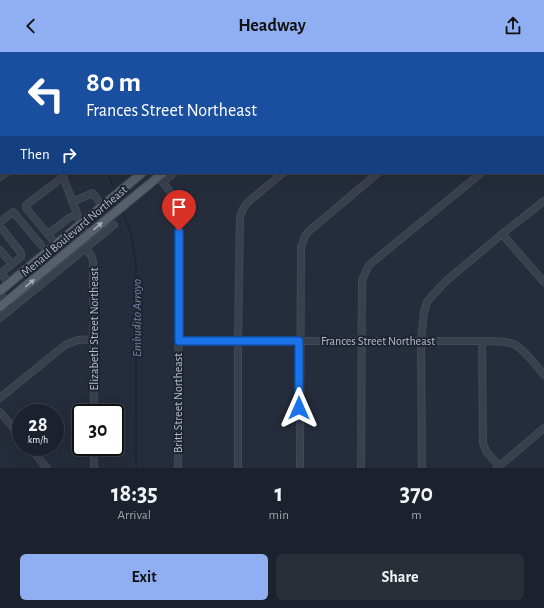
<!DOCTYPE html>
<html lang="en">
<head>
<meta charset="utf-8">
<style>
  :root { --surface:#1c222d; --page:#292f39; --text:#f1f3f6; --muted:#a0a4aa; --line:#3a3f49; --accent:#90aef2 }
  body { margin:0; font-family:"Alegreya Sans",sans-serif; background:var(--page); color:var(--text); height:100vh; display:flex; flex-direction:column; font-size:15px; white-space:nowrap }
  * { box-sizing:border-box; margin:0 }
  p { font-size:13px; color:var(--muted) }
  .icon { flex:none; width:22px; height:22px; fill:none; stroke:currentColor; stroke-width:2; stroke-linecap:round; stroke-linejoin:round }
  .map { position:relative; height:416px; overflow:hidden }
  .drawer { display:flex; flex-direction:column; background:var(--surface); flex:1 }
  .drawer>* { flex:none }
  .guide { position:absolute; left:0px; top:0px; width:544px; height:122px; box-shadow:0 4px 16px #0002,0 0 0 1px var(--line); background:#1a4fa0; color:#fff; overflow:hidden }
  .speed { position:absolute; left:12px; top:352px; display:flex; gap:8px; font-size:20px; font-weight:700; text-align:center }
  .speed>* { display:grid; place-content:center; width:52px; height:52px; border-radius:50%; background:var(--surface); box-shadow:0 4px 16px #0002,0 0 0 1px var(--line); line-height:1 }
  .speed small { font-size:10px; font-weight:400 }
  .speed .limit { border:2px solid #111; border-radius:6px; background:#fff; color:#111 }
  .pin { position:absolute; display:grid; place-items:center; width:34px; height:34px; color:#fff; margin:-41px -17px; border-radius:50% 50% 50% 0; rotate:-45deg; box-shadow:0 0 4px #0007 }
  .pin .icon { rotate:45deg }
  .me { position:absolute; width:44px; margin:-22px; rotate:0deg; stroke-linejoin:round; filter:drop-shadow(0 0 3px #0008) }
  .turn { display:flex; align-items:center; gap:14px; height:84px; padding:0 20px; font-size:18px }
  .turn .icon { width:52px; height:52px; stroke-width:2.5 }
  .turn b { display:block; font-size:28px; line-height:34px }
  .then { display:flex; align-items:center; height:38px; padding:0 20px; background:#0003; gap:8px; font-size:15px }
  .eta { display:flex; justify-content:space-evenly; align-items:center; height:68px; text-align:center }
  .eta b { font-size:24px; font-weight:700; line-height:28px }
  .button { display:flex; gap:8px; margin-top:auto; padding:8px 20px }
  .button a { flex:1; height:46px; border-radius:6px; background:var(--accent); color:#111; font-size:16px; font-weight:700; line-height:46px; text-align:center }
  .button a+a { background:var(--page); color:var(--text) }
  header { display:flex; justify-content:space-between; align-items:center; height:52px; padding:0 20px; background:var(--accent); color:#111; font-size:18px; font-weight:700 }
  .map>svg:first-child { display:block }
</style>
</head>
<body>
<header><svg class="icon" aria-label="back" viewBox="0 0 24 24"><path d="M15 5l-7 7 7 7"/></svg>Headway<svg class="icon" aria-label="share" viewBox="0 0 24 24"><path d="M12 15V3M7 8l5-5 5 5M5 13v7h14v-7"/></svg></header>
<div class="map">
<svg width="544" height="416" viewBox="0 0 544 416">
  <rect width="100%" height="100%" fill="#252d3c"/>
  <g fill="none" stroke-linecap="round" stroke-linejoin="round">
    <path stroke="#19243a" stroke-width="1.5" d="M83,1V0
      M108,121L115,140
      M117,145L120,153
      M122,158L131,182L136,210V416"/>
    <g stroke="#424956" stroke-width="8">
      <path id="minor" d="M365,0L366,1
        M502,0L503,1
        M19,1V0
        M319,1L320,0
        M472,1L473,0
        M522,1L523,0
        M0,41L1,39
        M543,46L544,48
        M543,69L544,68
        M62,122L86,185
        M0,125L6,121
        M158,125C169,137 177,147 179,163L178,416
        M163,130L174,121
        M72,150L93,141L102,154
        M0,170L13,160L15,162L41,193
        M0,174L21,201V205L1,221L9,231
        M48,182L69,166L77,162
        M502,182L544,230
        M56,192L26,156V153L63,125
        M85,196L91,203L93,209L94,361
        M0,198L12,212
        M0,242L9,253
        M0,266L114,173
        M179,289H482C491,289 502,289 510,291C522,293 536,314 544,323
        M482,289L483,391L486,399L499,414
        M0,346L65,293L78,288L94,287
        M0,360L21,385
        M29,395L47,416
        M94,395V416
        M238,416V289L240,165L244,155L248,150L283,121
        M300,416L301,195L305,184L309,179L378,121
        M361,416L362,228L369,213L481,121
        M422,416L421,289L424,260L427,250L431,245L446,229L502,182L544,149
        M497,416L544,376"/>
    </g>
    <g stroke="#424956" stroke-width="10">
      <path id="major" d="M514,0L515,1
        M530,0L531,1
        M287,1L288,0
        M307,1L308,0
        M543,15L544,16
        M543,33L544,34
        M0,239L142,121
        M0,255L163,121"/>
    </g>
    <use href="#minor" stroke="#39404d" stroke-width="6"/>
    <use href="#major" stroke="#575f6d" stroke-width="8"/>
  </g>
  <defs><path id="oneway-solid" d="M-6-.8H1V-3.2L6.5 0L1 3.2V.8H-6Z"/></defs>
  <g fill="#a2a9b6">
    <use href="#oneway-solid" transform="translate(98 174) rotate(-41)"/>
    <use href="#oneway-solid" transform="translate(30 231) rotate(-39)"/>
  </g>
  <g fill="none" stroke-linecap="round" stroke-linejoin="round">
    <g stroke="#114b97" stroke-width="10">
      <path id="route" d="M179,179V289H299V356"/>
    </g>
    <use href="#route" stroke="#1a73e8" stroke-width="7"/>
  </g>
  <g text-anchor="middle" stroke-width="4" stroke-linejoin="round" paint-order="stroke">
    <g font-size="12" fill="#b5bbc8" stroke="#1e2532">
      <text transform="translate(74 179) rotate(-40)" y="4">Menaul Boulevard Northeast</text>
      <text transform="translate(94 277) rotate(-90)" y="4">Elizabeth Street Northeast</text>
      <text x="378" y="293">Frances Street Northeast</text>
      <text transform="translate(178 351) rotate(-90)" y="4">Britt Street Northeast</text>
    </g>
    <g font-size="13" font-style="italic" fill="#7083a5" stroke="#1e2532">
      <text transform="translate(136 266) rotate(-90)" y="5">Embudito Arroyo</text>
    </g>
  </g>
</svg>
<div class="speed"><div>28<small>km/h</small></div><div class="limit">30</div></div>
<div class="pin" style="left:179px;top:179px;background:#d93025"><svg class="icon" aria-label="arrive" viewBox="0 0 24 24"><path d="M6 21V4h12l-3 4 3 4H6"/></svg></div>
<svg class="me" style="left:299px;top:356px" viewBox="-20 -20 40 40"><path d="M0-17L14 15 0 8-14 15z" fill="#1a73e8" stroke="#fff" stroke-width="4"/></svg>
<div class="guide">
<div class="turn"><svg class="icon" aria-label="left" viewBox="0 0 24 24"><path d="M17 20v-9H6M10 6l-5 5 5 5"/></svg><div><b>80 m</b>Frances Street Northeast</div></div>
<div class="then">Then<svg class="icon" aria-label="right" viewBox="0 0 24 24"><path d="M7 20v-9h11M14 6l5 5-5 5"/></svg></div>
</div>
</div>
<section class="drawer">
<div class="eta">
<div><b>18:35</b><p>Arrival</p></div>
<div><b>1</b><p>min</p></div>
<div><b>370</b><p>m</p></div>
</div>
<div class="button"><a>Exit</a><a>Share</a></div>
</section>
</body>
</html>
